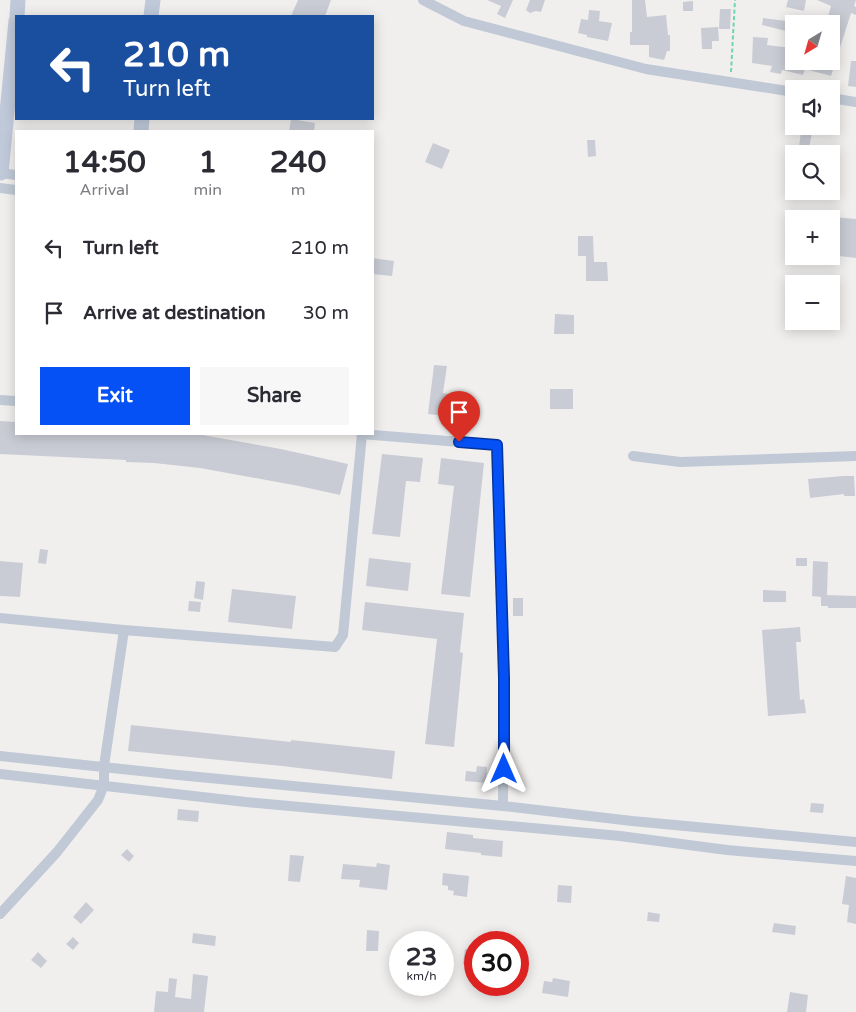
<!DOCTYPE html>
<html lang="en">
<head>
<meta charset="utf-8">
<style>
  :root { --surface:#fff; --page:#f7f7f7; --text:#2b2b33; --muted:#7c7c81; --accent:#0551f5 }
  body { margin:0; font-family:"Varela Round",sans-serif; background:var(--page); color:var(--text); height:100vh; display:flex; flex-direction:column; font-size:19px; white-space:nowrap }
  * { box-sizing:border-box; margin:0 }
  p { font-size:16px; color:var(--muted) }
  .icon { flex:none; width:28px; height:28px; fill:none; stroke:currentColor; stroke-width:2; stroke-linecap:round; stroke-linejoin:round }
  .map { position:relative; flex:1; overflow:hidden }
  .sheet { position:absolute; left:15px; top:130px; width:359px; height:305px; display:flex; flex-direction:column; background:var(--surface); border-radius:0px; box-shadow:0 2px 12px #0003 }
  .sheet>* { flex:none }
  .guide { position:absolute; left:15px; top:15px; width:359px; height:105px; border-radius:0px; box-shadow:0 2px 12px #0003; background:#1a4fa0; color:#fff; overflow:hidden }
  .needle { width:32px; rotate:217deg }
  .fabs { position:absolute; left:785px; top:15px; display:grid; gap:10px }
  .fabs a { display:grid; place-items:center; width:55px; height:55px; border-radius:0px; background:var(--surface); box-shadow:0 2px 12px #0003; font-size:25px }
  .speed { position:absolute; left:389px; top:931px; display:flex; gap:10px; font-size:25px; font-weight:700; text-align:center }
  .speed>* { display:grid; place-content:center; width:65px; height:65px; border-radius:50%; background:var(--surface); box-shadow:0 2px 12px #0003; line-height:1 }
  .speed small { font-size:12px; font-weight:400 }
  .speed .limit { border:8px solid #d22; background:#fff; color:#111 }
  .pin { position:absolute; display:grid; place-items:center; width:42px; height:42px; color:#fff; margin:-51px -21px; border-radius:50% 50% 50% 0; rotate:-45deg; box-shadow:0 0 5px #0007 }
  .pin .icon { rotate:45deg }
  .me { position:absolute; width:55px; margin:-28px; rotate:0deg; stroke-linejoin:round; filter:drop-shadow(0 0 4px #0008) }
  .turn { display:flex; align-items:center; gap:18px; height:105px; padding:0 25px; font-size:22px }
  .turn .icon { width:65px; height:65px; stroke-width:2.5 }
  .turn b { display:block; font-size:35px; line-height:42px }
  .eta { display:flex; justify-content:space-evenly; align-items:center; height:85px; text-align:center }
  .eta b { font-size:30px; font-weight:800; line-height:35px }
  .button { display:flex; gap:10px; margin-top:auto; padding:10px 25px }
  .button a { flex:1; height:58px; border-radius:0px; background:var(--accent); color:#fff; font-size:20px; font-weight:800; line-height:58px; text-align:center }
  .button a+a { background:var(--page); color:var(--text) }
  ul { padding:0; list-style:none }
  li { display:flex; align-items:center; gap:15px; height:65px; padding:0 25px }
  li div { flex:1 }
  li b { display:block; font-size:19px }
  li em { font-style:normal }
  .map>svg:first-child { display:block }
</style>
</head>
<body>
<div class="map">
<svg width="856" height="1012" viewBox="0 0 856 1012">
  <rect width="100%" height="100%" fill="#f1efee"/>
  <path fill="#caccd5" d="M298,0H331L325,16H291Z
    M487,0H513L505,18L497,14L501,6Z
    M530,0H545L541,12L536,11L530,13L526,10Z
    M632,0H645L647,17L666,15L668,35H670V51H667L664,60L649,57V45H630V32H632Z
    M788,0H806L804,11L786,7Z
    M817,0H856L854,6L856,7V15L851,13L831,76L805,69L803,75L782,70L781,74L770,72L772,66L752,63L753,37L768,38L767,45L792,48L791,53H794V61H831V24H826L831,6Z
    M693,1V11H683V2Z
    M720,9H731L730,29H719Z
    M589,10L600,11L599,21L612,23L608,41L587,37V35L578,33L581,19L588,20Z
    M763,18L794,22V33L762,25Z
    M718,27L719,41H712V49H702L701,28Z
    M851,61H856V87L848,86Z
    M291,119L315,123L314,131H289Z
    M801,131L812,133L809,148L799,147Z
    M587,140H595L596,156L588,157Z
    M433,143L450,150L442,169L425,162Z
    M834,217L856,219V258L831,255Z
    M578,236H593L594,262H607L608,281H586V256H578Z
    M372,258L394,261L392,276L372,274Z
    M555,314L574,315V334H554Z
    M434,365L447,366L443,393L448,394L445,416L428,414Z
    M550,389H573V409H550Z
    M0,421L16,422V434H197L281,449L348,464L340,495L299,486L200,468L154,463L126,462V460L0,454Z
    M382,454L423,458L420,482L406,481L400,537L372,534Z
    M441,458L484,463L470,597L441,594L454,486L438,484Z
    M843,476H854L855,496H844V494L810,498L808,479Z
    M40,549L48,550L46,564L38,563Z
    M369,558L411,563L408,591L366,586Z
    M796,558H807V566H796Z
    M0,561L23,563L20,597L0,596Z
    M813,561L828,562L827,595L856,596V608H828V606H821V597L812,596Z
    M196,581L205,582L203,600L194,598Z
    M232,589L296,596L292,629L228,622Z
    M763,590L786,591V602H763Z
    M513,598H523V616H513Z
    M189,601L201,602L200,612L188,611Z
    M365,602L464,613L460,652L463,653L454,747L425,744L437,639L362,630Z
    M800,627L801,642H796L800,700L804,699L806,713L768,716L762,630Z
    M131,725L291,742V740L395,751L392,779L282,766L128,751Z
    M477,766L487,767L486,783L465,781L466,771L476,772Z
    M811,803L824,804L823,813L810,812Z
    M178,809L199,811L198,822L177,820Z
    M447,832L473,835V838L503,841L502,857L481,855V853L445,849Z
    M127,849L134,856L129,862L121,855Z
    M290,855L304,856L300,882L288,881Z
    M377,863L390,865L387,890L359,887L360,880L341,879L343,864L376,867Z
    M443,873L469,876L467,897L453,895L454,891L448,890V886L442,885Z
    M846,876L856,878V924L847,922L849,905L842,904Z
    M558,885L572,886L571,903L557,902Z
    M86,902L94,910L81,924L73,917Z
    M648,912L660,914L659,922L647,921Z
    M774,923L796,926L795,935L772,932Z
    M367,930L379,931L378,951H366Z
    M193,933L216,936L215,946L192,943Z
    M73,937L79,943L73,950L66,944Z
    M465,949L475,950V966L463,964Z
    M38,952L47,961L41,968L31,960Z
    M193,974L208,976L204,1012H154L156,991L168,992L169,978L177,979L175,997L191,999Z
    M553,978L570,981L568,997L542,993L544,981L552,982Z
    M790,992L808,995L806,1012H787Z"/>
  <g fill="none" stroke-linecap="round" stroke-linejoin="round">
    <path stroke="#6cd6ae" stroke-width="2" stroke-dasharray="4 2.5" stroke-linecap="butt" d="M731,72L735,0"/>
    <path stroke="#c0c9d5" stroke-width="10" d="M423,0L464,21L646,69L794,92
      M831,98L856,102
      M0,173L16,175
      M0,188L16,190
      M0,400L16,401
      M361,434L497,445L504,678L503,806
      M633,456L680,462L856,456
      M0,618L124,630L335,647L343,635L362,434
      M0,756L178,775L503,806L632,821L856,842
      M0,774L246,802L620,836L727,850L856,861
      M0,914L57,852L98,800L104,785V766L124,630"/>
    <path stroke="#bfc9da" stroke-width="15" d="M17,16L18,0
      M151,16L153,0
      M141,131L142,119
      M1,173L16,21"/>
  </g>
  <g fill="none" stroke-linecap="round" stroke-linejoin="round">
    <g stroke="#03359f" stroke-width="12">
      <path id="route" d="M459,442L497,445L504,678V769"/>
    </g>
    <use href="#route" stroke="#0551f5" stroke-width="9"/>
  </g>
</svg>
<div class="fabs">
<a><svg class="needle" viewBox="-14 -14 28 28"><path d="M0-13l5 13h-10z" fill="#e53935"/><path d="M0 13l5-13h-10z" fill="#7c7c81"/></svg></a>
<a><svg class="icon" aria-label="sound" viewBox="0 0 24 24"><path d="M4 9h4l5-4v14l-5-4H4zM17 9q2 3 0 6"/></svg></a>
<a><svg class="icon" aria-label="search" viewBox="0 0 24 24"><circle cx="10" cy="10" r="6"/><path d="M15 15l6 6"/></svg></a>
<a>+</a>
<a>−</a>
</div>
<div class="speed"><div>23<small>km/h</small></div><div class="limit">30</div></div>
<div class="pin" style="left:459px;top:442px;background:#d93025"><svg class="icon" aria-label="arrive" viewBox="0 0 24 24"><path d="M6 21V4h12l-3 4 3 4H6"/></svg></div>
<svg class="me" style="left:504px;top:769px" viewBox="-20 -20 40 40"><path d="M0-17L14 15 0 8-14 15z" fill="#0551f5" stroke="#fff" stroke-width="4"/></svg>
<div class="guide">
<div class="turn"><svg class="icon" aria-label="left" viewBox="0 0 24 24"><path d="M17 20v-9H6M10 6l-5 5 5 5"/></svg><div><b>210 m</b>Turn left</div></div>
</div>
<section class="sheet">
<div class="eta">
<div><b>14:50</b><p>Arrival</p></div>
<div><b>1</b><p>min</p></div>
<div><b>240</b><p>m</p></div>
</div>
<ul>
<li><svg class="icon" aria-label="left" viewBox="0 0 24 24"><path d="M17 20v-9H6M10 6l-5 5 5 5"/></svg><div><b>Turn left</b></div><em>210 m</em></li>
<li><svg class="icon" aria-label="arrive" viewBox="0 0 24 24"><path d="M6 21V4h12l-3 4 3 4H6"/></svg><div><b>Arrive at destination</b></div><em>30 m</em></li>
</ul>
<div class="button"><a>Exit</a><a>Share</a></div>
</section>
</div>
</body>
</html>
